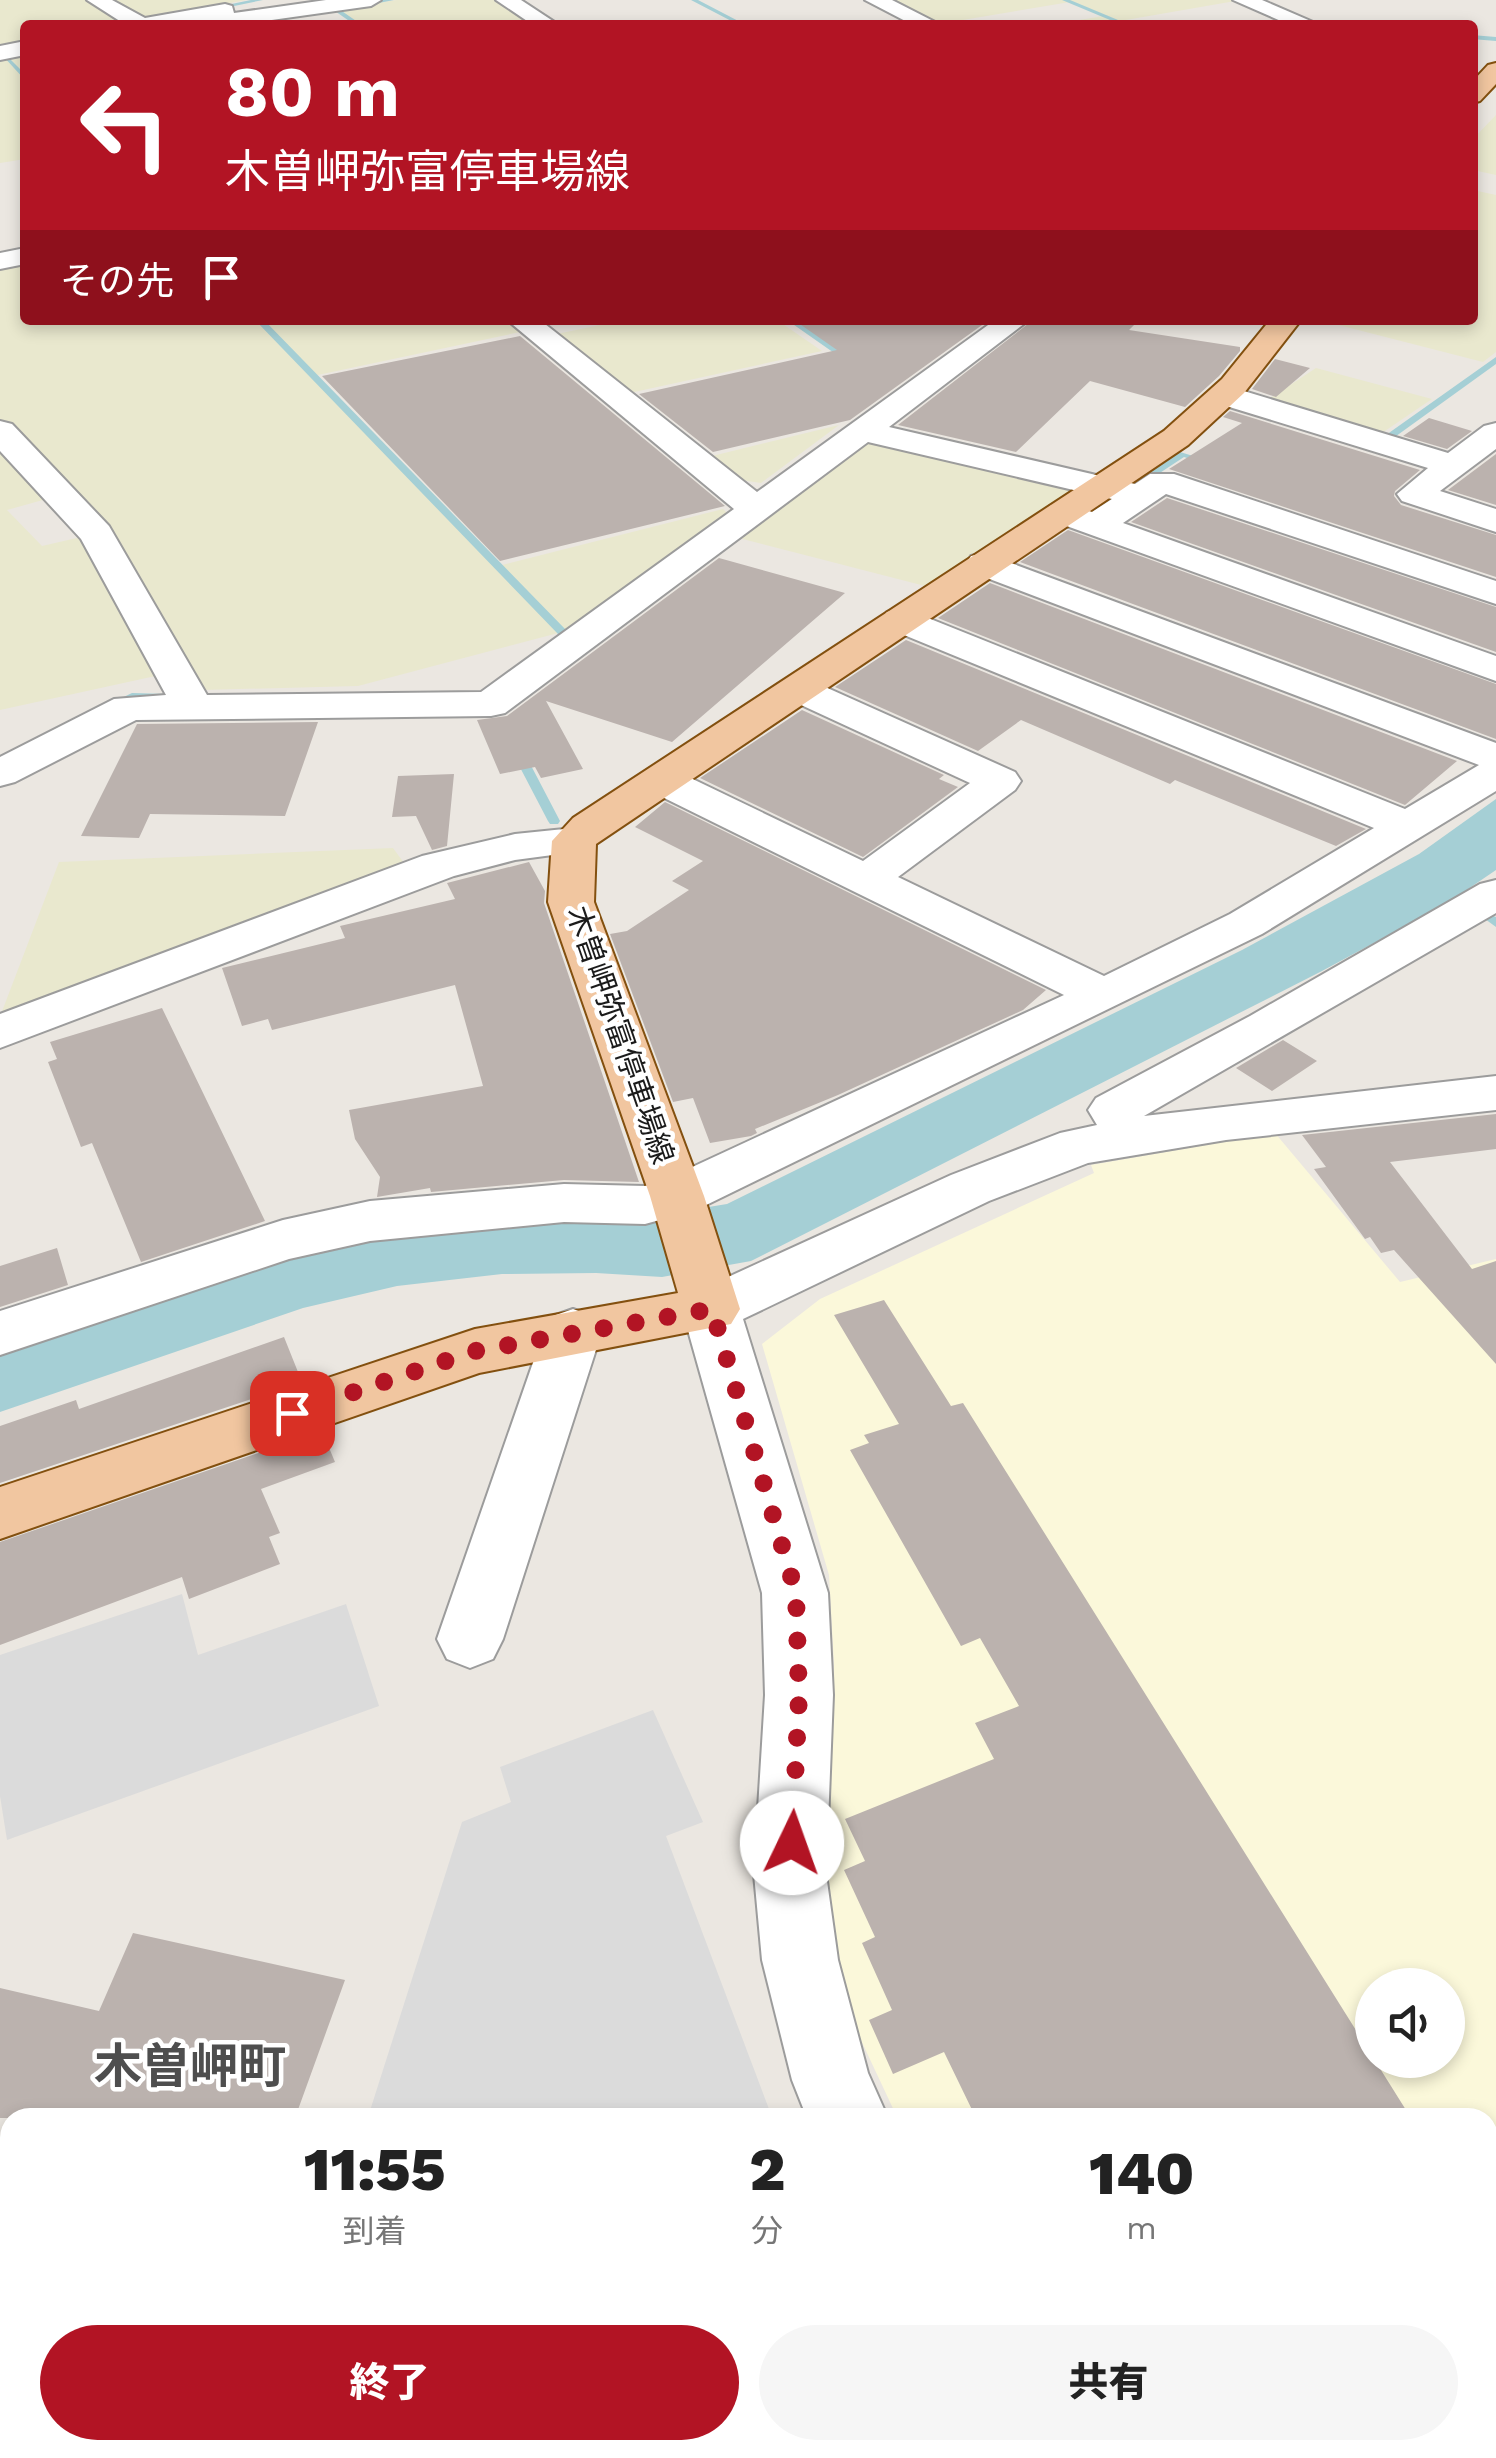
<!DOCTYPE html>
<html lang="ja">
<head>
<meta charset="utf-8">
<style>
  :root { --surface:#fff; --page:#f6f6f6; --text:#222; --muted:#767676; --accent:#b21424 }
  body { margin:0; font-family:"Work Sans","Noto Sans JP",sans-serif; background:var(--page); color:var(--text); height:100vh; display:flex; flex-direction:column; font-size:38px; white-space:nowrap }
  * { box-sizing:border-box; margin:0 }
  p { font-size:32px; color:var(--muted) }
  .icon { flex:none; width:55px; height:55px; fill:none; stroke:currentColor; stroke-width:2; stroke-linecap:round; stroke-linejoin:round }
  .map { position:relative; flex:1; overflow:hidden }
  .side { position:absolute; left:0px; top:2108px; width:1498px; height:352px; display:flex; flex-direction:column; background:var(--surface); border-radius:30px 30px 0 0; box-shadow:0 5px 15px #0003 }
  .side>* { flex:none }
  .guide { position:absolute; left:20px; top:20px; width:1458px; height:305px; border-radius:10px; box-shadow:0 5px 15px #0003; background:#b21424; color:#fff; overflow:hidden }
  .fabs { position:absolute; left:1355px; top:1968px; display:grid; gap:20px }
  .fabs a { display:grid; place-items:center; width:110px; height:110px; border-radius:50%; background:var(--surface); box-shadow:0 5px 15px #0003; font-size:50px }
  .pin { position:absolute; display:grid; place-items:center; width:85px; height:85px; color:#fff; margin:-42px; border-radius:20px; box-shadow:0 5px 15px #0006 }
  .me { position:absolute; width:110px; margin:-55px; rotate:3deg; stroke-linejoin:round; filter:drop-shadow(0 0 8px #0008) }
  .turn { display:flex; align-items:center; gap:35px; height:210px; padding:0 40px; font-size:45px }
  .turn .icon { width:130px; height:130px; stroke-width:2.5 }
  .turn b { display:block; font-size:70px; line-height:85px }
  .then { display:flex; align-items:center; height:95px; padding:0 40px; background:#0003; gap:20px; font-size:38px }
  .eta { display:flex; justify-content:space-evenly; align-items:center; height:170px; text-align:center }
  .eta b { font-size:60px; font-weight:800; line-height:70px }
  .primary-button { display:flex; gap:20px; margin-top:auto; padding:20px 40px }
  .primary-button a { flex:1; height:115px; border-radius:60px; background:var(--accent); color:#fff; font-size:40px; font-weight:800; line-height:115px; text-align:center }
  .primary-button a+a { background:var(--page); color:var(--text) }
  .map>svg:first-child { display:block }
</style>
</head>
<body>
<div class="map">
<svg width="1496" height="2458" viewBox="0 0 1496 2458">
  <rect width="100%" height="100%" fill="#ebe7e1"/>
  <path fill="#fbf8da" fill-rule="evenodd" d="M1275,1133L1400,1282L1496,1259V2336L1488,2341V2118L897,2117L860,2038L839,1961L825,1871L834,1665L829,1575L762,1344L820,1299L1094,1173L1091,1165ZM1372,1985H1448V2060H1372Z
    M1053,2450H1284L1269,2458H1056Z"/>
  <path fill="#e9e8ce" d="M0,0H91L131,22L25,25V41L0,46Z
    M104,0H246L139,20Z
    M397,0H500L541,25H359L335,9Z
    M884,0H1241L1120,21L1127,25H1051L1103,16L1070,2L951,22L931,21Z
    M25,54V159L0,163V59Z
    M1496,115V175L1473,170V139Z
    M1473,190L1496,195V352L1483,362L1319,320H1472Z
    M25,259V320H512L525,331L313,376L498,566L723,509L727,513L562,632L358,686L202,690L104,530L0,419V264Z
    M624,320H777L822,351L625,394L552,335Z
    M1316,368L1432,399L1379,435L1266,401Z
    M839,425L761,483L727,478L704,458Z
    M865,436L1076,490L925,586L731,536Z
    M0,442L50,498L7,510L42,546L81,537L160,675L0,710Z
    M393,848L404,863L1,1014L59,862Z"/>
  <path fill="#dbdbdb" d="M182,1594L198,1655L346,1604L379,1706L7,1840L0,1796V1655Z
    M653,1710L703,1822L666,1836L772,2117H368L462,1822L511,1802L500,1767Z
    M1496,2336V2458H1269L1284,2450H1488V2341Z
    M262,2450H738L722,2458H260Z"/>
  <path fill="#a5cfd5" d="M1496,799V870L1446,904L1322,971L751,1261L662,1277L596,1273L502,1274L397,1286L303,1308L0,1412V1352L286,1257L463,1222L647,1217L727,1204L1242,950L1419,854Z"/>
  <g fill="none" stroke-linecap="round" stroke-linejoin="round">
    <path fill="#a5cfd5" fill-rule="evenodd" d="M251,0H263L210,11L207,9Z
      M380,0H394L358,7L355,5Z
      M691,0H698L746,25H739Z
      M1062,0H1070L1130,25H1122Z
      M334,6L336,7L362,25H355L332,9Z
      M1472,35L1496,37V41L1472,39Z
      M3,56H7L25,74V80Z
      M255,320H264L566,630V634H558Z
      M787,320H796L854,360L847,362Z
      M1496,357V364L1392,439H1386V435Z
      M1180,452L1213,462L1208,465L1184,457L1140,486H1134V482Z
      M132,693L168,694L173,697L168,700L134,699L113,708L107,705Z
      M519,751L525,754L560,821L558,824H550L548,821L513,754Z
      M1491,915L1496,917V927L1485,919Z"/>
  </g>
  <path fill="#bbb2ae" d="M794,320H989L850,420L713,452L639,394L837,350Z
    M1033,320H1139L1129,330L1240,347V351L1219,376L1185,407L1090,381L1016,452L898,425Z
    M520,336L725,506L500,561L322,376Z
    M1275,359L1310,368L1276,397L1252,389Z
    M1230,411L1420,470L1395,491L1394,496L1401,505L1496,535V577L1169,469L1242,423L1223,417Z
    M1429,418L1472,431L1447,449L1403,436Z
    M1496,454V505L1448,490Z
    M1167,498L1496,607V652L1131,522Z
    M1068,530L1496,684V739L1020,562Z
    M719,558L845,593L672,742L546,701L583,769L541,778L535,767L500,774L477,720L507,716Z
    M990,583L1457,761L1405,805L938,618Z
    M906,640L1366,829L1336,846L1175,780L1170,784L1021,720L978,751L835,687Z
    M802,710L944,775L939,779L958,787L863,857L700,778Z
    M318,722L285,816L150,814L139,838L81,836L137,724Z
    M454,774L447,846L432,850L416,816L392,817L398,776Z
    M665,802L1046,990L1023,1010L838,1095L755,1129L757,1133L751,1136L710,1143L693,1098L673,1102L610,934L627,931L689,890L672,881L703,861L635,827Z
    M529,862L545,891L544,903L639,1182L564,1180L431,1192L430,1188L377,1197L380,1177L355,1139L349,1110L483,1086L455,985L272,1030L268,1019L242,1026L222,968L345,938L340,926L455,899L447,883Z
    M162,1008L265,1221L141,1262L92,1143L81,1147L48,1062L57,1059L50,1042Z
    M1283,1040L1317,1061L1272,1091L1236,1068Z
    M1496,1114V1149L1390,1162L1472,1269L1496,1261V1364L1394,1250L1381,1253L1370,1237L1365,1239L1314,1169L1326,1167L1302,1135Z
    M57,1248L68,1285L0,1307V1266Z
    M884,1300L951,1406L963,1403L1411,2118H976L944,2052L893,2074L869,2020L892,2010L862,1943L875,1937L844,1870L865,1861L845,1819L994,1759L975,1723L1019,1706L980,1638L961,1646L850,1450L869,1443L864,1435L899,1424L834,1315Z
    M284,1337L302,1382L0,1483V1426L76,1400L79,1409Z
    M322,1431L335,1462L261,1489L280,1533L269,1537L280,1564L189,1599L182,1577L0,1645V1542Z
    M133,1933L345,1980L295,2118H0V1988L99,2011Z"/>
  <g fill="none" stroke-linecap="round" stroke-linejoin="round">
    <g stroke="#9c9c9c" stroke-width="4">
      <path id="minor" d="M87,0H112L145,18L225,4L232,6L234,13L326,0H381L371,6L237,25H126Z
        M496,0H521L559,25H533Z
        M865,0H892L941,25H913Z
        M1233,0H1262L1320,25H1290Z
        M25,41V55L0,60V46Z
        M25,248V264L0,269V253Z
        M507,320H540L757,492L995,320H1029L889,427L1135,484L1150,474H1174L1496,581V604L1166,494L1123,523L1496,656V681L1050,520L1044,513L1050,506L1062,502L1092,512L1112,499L868,442L505,713L491,716L136,720L15,782L0,786V757L114,699L166,695L81,539L0,451V421L12,424L109,526L207,695L481,692L734,509Z
        M1224,385L1448,453L1484,426L1496,423V449L1440,491L1496,509V532L1402,501L1397,494L1428,468L1213,402L1208,395L1213,388Z
        M984,553L1496,743V791L1262,934L696,1210L645,1224L564,1222L370,1241L289,1259L0,1355V1311L283,1220L370,1201L564,1184L645,1186L660,1182L1064,995L646,789L640,780L646,771L661,767L676,771L863,861L970,783L786,698L780,690L786,682L800,678L814,682L1015,772L1021,781L1015,790L898,877L1104,976L1230,914L1374,828L887,628L881,620L887,612L900,609L913,612L1405,809L1479,765L971,572L966,564L971,556Z
        M574,828L590,832L596,841L590,850L515,860L454,876L0,1048V1014L422,856L515,834Z
        M1496,880V913L1144,1116L1496,1076V1110L1226,1140L1088,1163L989,1201L743,1319L828,1593L833,1695L826,1874L838,1960L868,2073L888,2118H807L792,2080L762,1960L754,1874L765,1695L762,1593L682,1309L691,1294L951,1175L1060,1133L1097,1125L1088,1110L1096,1098L1250,1016L1480,884Z
        M573,1309L593,1316L602,1331L503,1639L493,1659L470,1668L447,1659L437,1639L544,1331L553,1316Z
        M952,2450H1042L1046,2458H956Z"/>
    </g>
    <g stroke="#83500f" stroke-width="4">
      <path id="major" d="M1496,63V84L1480,101L1472,103V82L1488,65Z
        M1270,320H1301L1244,393L1188,445L596,844L594,902L704,1196L740,1309L731,1324L479,1373L0,1539V1487L475,1329L678,1293L650,1196L548,902L552,841L573,818L1164,431L1222,379Z"/>
    </g>
    <use href="#minor" fill="#fff" fill-rule="evenodd"/>
    <use href="#major" fill="#f1c6a0" fill-rule="evenodd"/>
  </g>
  <g fill="none" stroke-linecap="round" stroke-linejoin="round">
    <path stroke="#b21424" stroke-width="18" stroke-dasharray="0 32.4" d="M292,1413L475,1351L712,1309L796,1593L799,1696L792,1843"/>
  </g>
  <g text-anchor="middle" stroke-width="9" stroke-linejoin="round" paint-order="stroke">
    <g font-size="30" fill="#1b1b1b" stroke="#fff">
      <text transform="translate(620 1035) rotate(71)" y="10">木曽岬弥富停車場線</text>
    </g>
    <g font-size="48" font-weight="bold" fill="#4e4e4e" stroke="#fff">
      <text x="190" y="2083">木曽岬町</text>
    </g>
  </g>
</svg>
<div class="fabs">
<a><svg class="icon" aria-label="sound" viewBox="0 0 24 24"><path d="M4 9h4l5-4v14l-5-4H4zM17 9q2 3 0 6"/></svg></a>
</div>
<div class="pin" style="left:292px;top:1413px;background:#d93025"><svg class="icon" aria-label="arrive" viewBox="0 0 24 24"><path d="M6 21V4h12l-3 4 3 4H6"/></svg></div>
<svg class="me" style="left:792px;top:1843px" viewBox="-20 -20 40 40"><circle r="19" fill="#fff"/><path d="M0-13L10 11 0 6-10 11z" fill="#b21424"/></svg>
<div class="guide">
<div class="turn"><svg class="icon" aria-label="left" viewBox="0 0 24 24"><path d="M17 20v-9H6M10 6l-5 5 5 5"/></svg><div><b>80 m</b>木曽岬弥富停車場線</div></div>
<div class="then">その先<svg class="icon" aria-label="arrive" viewBox="0 0 24 24"><path d="M6 21V4h12l-3 4 3 4H6"/></svg></div>
</div>
<section class="side">
<div class="eta">
<div><b>11:55</b><p>到着</p></div>
<div><b>2</b><p>分</p></div>
<div><b>140</b><p>m</p></div>
</div>
<div class="primary-button"><a>終了</a><a>共有</a></div>
</section>
</div>
</body>
</html>
